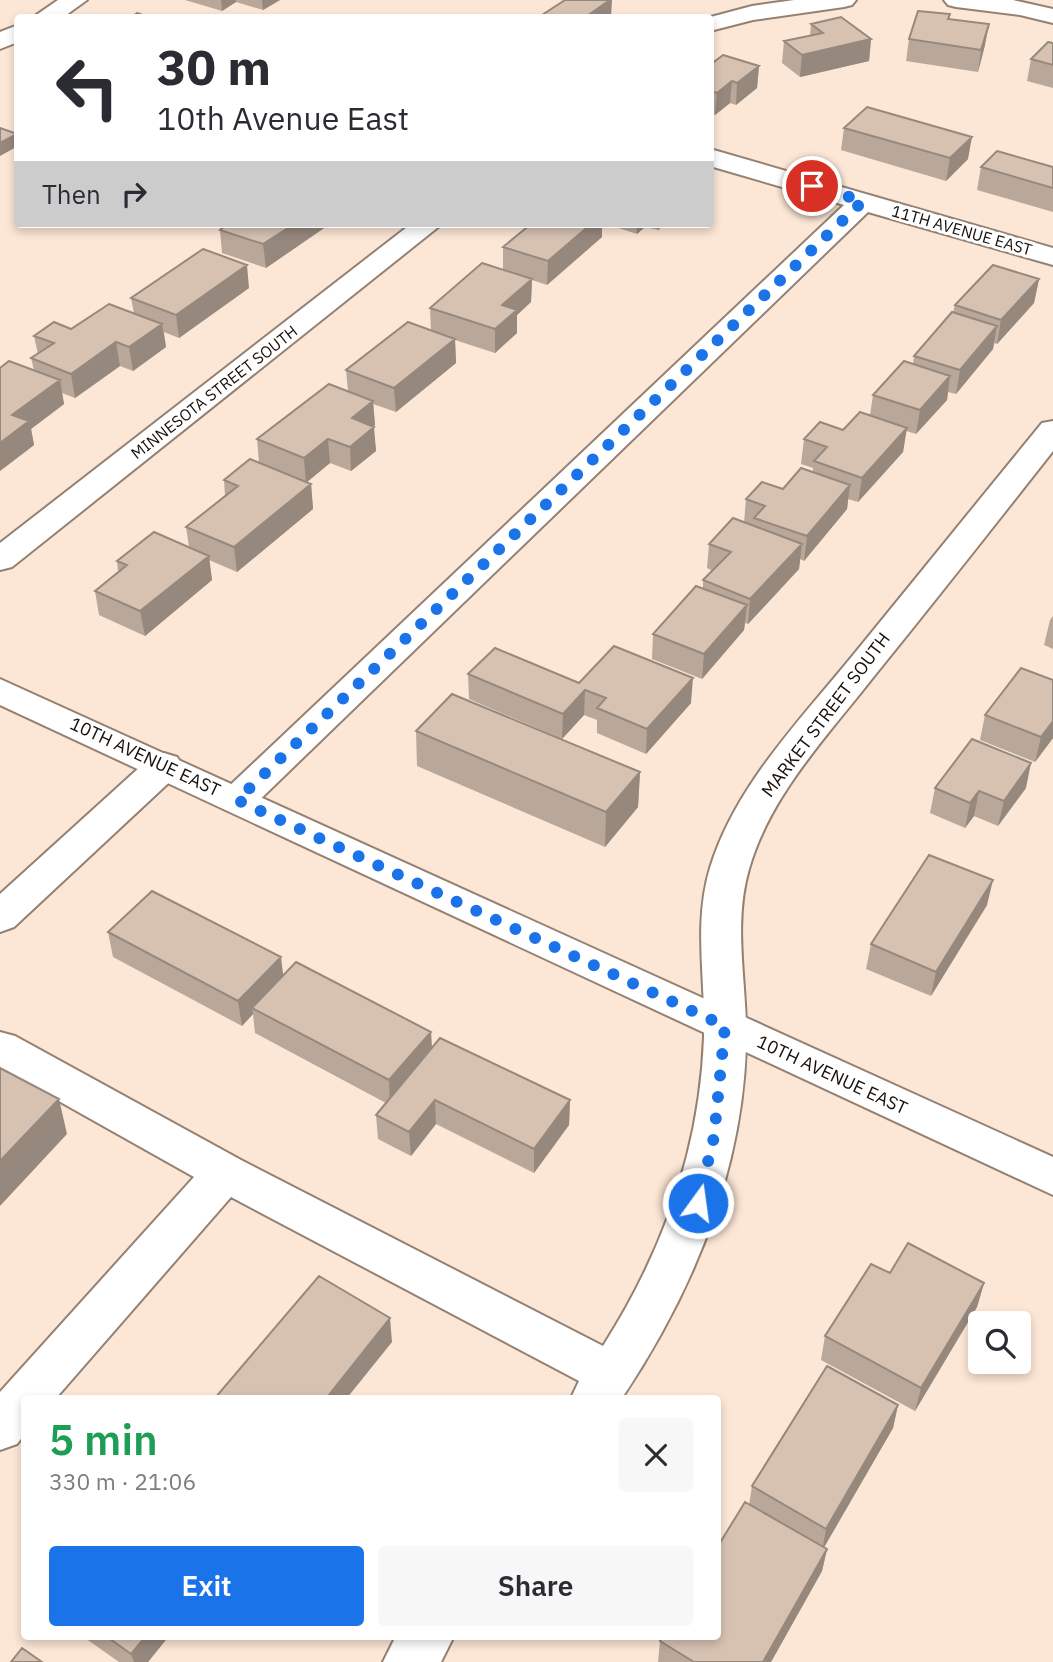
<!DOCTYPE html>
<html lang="en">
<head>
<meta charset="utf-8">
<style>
  :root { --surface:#fff; --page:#f7f7f7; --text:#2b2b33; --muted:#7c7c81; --accent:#1a73e8 }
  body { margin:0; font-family:"IBM Plex Sans",sans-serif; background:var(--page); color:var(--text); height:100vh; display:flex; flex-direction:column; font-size:26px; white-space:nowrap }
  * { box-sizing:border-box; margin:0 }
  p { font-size:23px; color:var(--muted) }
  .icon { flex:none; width:38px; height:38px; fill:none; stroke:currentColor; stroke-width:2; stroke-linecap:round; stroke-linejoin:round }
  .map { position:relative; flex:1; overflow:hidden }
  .side { position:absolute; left:21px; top:1395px; width:700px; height:245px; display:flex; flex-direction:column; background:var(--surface); border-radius:7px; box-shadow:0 4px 10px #0003 }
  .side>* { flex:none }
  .banner { position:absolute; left:14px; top:14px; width:700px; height:214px; border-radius:7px; box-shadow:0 4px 10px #0003; background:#fff; color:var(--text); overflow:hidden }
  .buttons { position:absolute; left:968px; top:1311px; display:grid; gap:14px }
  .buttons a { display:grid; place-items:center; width:63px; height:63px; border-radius:7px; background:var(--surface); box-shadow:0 4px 10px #0003; font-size:35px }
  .pin { position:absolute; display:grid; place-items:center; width:60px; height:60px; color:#fff; margin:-30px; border:4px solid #fff; border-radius:50%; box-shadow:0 2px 7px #0007 }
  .me { position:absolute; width:77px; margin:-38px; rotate:14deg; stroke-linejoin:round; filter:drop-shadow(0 0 5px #0008) }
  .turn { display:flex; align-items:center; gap:24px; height:147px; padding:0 28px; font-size:32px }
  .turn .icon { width:91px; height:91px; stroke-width:2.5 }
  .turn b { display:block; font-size:49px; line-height:60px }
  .then { display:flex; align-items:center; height:66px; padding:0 28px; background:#0003; gap:14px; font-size:26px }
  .round { display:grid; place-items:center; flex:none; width:74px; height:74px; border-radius:7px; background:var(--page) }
  .summary { display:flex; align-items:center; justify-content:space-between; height:119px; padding:0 28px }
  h1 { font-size:42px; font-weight:600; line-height:52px; color:#1e9e55 }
  .action { display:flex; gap:14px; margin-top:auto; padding:14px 28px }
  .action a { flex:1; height:80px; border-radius:7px; background:var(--accent); color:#fff; font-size:28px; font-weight:600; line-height:80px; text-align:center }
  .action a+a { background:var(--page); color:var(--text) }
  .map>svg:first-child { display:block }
</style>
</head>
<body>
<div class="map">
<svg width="1053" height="1662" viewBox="0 0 1053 1662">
  <rect width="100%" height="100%" fill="#fce6d5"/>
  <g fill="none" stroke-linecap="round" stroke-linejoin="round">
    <g stroke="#958172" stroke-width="4">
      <path id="minor" d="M58,0H87L62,18H32Z
        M794,0H856L852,5L844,7L753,20L710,31V18H707L752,6Z
        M944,0H1013L1053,9V23L1020,15L956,7L948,5Z
        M18,25V42L0,49V32Z
        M710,149L1053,248V265L868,212L250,809L237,813L224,809L218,800L224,791L844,205L710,166Z
        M411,224H442L12,567L0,570V543Z
        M1053,421V451C994,526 935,601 875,675C829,734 770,795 749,869C732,927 748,987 746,1046C742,1174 692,1293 622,1398H571L579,1381L231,1197L56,1398H24V1435L17,1444L0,1450V1392L194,1177L0,1068V1032L15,1036L241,1160L603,1346C663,1252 700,1149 704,1037C706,981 693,924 710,868C735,786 801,719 854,654C917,577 979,500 1042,423Z
        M164,753L177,757L183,766L177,775L14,927L0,932V894L151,757Z
        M396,1636H454L441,1662H383Z"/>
    </g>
    <g stroke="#958172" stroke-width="4">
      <path id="major" d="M0,679L1053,1157V1195L0,705Z"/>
    </g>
    <use href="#minor" fill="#fff" fill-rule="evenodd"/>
    <use href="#major" fill="#fff" fill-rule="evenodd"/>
  </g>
  <path fill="#b9a799" d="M185,0H280L263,10L236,2L222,11Z
    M950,14L949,19L985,45L978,72L906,61L909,39Z
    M811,24L871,39L869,61L800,77L782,63L784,41L810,36Z
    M1053,43V88L1027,81L1031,59Z
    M710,65L759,66L757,88L736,105L730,103L715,115L710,113Z
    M844,128L968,159L946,181L841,150Z
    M981,167H1053V212L977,190Z
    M228,224H327V226L266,268L222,253L220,230Z
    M531,224H602V237L547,285L532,280L531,302L517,315V333L495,353L455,340L456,363L396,412L373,404L375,425L373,426L376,451L351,471L330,463L306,482L311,484L313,509L237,572L209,560L212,580L145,636L99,615L95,591L118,572L117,561L189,547L186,527L225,495L224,480L259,463L257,439L348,391L346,370L431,331L430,308L503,270V247Z
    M606,224H665L658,230L645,227L637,234Z
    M1039,279L1034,303L997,344L994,343L993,349L956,394L948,392L947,400L916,434L906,431L903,452L858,502L848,499L847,509L804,561L800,559L799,569L748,624L745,623L744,630L702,679L652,659L653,634L703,589V580L713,571L707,568L709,544L744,523L746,499L783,489L813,472V468L801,464L804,439L843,430L870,415L873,395L913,364L914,356L953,312L955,305Z
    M249,288L179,338L164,332L166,347L133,371L120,366L75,398L62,393L64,404L31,429L34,445L0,471L34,370L31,358L38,354L34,336L71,329L134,313L131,298Z
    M1053,616V649L1044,645L1050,620Z
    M468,674L579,683L691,703L646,754L597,733V720L584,715L562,739L469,699Z
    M985,715L1053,738L1035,762L980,740Z
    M416,731L640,772L638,807L605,847L417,766Z
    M935,788H1026L998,826L974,816L965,828L930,813Z
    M987,905L931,996L866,969L871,944Z
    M108,932L284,976L431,1032L432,1048L570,1100L569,1125L534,1173L436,1124L411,1156L378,1139L376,1115L386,1103L255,1033L253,1014L242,1026L113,957Z
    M890,1273L984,1283L977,1307L915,1411L821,1360L825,1336Z
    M898,1405L893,1428L824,1547L827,1549L822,1571L771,1662H658L660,1641L749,1505L752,1486Z
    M82,1636H169L148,1662H119Z"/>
  <path fill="#96887d" d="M221,0H236V2L222,11Z
    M262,0H280L263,10Z
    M610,0H612L611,18H584Z
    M989,24L985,45L978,72L981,50Z
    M871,39L869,61L800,77L802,55Z
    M759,66L757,88L736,105L737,83Z
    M732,81L730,103L715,115L717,93Z
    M17,134L18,146L0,156V143Z
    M972,137L968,159L946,181L950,158Z
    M294,224H327V226L266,268L263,244Z
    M591,224H602V237L547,285L548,261Z
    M637,224H645V227L637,234Z
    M658,224H665L658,230Z
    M247,265L249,288L179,338L176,315Z
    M532,279L531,302L517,315V333L495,353V329L502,305Z
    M1039,279L1034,303L997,344L1001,320Z
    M162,324L166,347L133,371L129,347Z
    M997,326L993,349L956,394L960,370Z
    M455,339L456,363L396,412L394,388Z
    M116,342L120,366L75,398L71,374Z
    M950,376L947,400L916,434L920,410Z
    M60,380L64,404L31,429L34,445L0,471V443L12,415Z
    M373,401L375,425L354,442L352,418Z
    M374,427L376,451L351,471L350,447Z
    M907,428L903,452L858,502L862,478Z
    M328,439L330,463L306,483L304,458Z
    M311,484L313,509L237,572L234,547Z
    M850,485L847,509L804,561L807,536Z
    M802,544L799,569L748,624L750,599Z
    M209,556L212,580L145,636L140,611Z
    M747,605L744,630L702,679L704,654Z
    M693,678L691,703L646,754L647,729Z
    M585,690L584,715L562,739L563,714Z
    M1053,721V738L1035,762L1041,737Z
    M1031,763L1026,788L998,826L1004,801Z
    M640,772L638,807L605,847L606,812Z
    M979,791L974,816L965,828L970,803Z
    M993,880L987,905L931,996L936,972Z
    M281,957L284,982L252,1008L253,1014L242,1026L238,1001Z
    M431,1032L432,1057L390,1105L389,1080Z
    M59,1099L67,1134L0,1206V1161Z
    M435,1100L436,1124L411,1156L409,1132Z
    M570,1100L569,1125L534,1173V1149Z
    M984,1283L977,1307L915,1411L921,1388Z
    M390,1318L392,1342L347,1398H329V1395Z
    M898,1405L893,1428L822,1551L826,1529Z
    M827,1549L822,1571L771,1662H763Z
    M146,1636H169L148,1662H134L131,1654Z"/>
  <path fill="#d7c2b2" stroke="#96887d" stroke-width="2" d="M565,0H610L584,18L539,17Z
    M918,11L950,14L948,19L989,24L981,50L909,39Z
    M137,13L151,18H130Z
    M841,17L871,39L802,55L784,41L823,33L811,24Z
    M1048,42L1053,43V65L1031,59Z
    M723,55L759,66L737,83L732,81L717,93L710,91V65Z
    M867,107L972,137L950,158L844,128Z
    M0,128L17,134L0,143Z
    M997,151L1053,167V188L981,167Z
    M228,224H294L263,244L220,230Z
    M531,224H591L548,261L503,247Z
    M203,249L247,265L176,315L131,298Z
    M482,263L532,279L502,305L517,310L495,329L430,308Z
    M993,265L1039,279L1001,320L955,305Z
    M109,304L162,324L129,347L116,342L71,374L31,358L54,343L34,336L54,322L71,329Z
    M952,312L997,326L960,370L914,356Z
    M408,322L455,339L394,388L346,370Z
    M9,361L60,380L12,415L29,421L0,443V368Z
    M904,361L950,376L920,410L873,395Z
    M329,384L373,401L352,418L374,427L350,447L328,439L304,458L257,439Z
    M860,412L907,428L862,478L814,461L827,447L804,439L820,422L843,430Z
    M250,459L311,484L234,547L186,527L238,486L224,480Z
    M801,468L850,485L807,536L754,518L765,506L746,499L762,482L783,489Z
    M733,518L802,544L750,599L703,580L731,552L709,544Z
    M154,532L209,556L140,611L95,591L127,565L117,561Z
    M696,586L747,605L704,654L653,634Z
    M614,646L693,678L647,729L597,708L606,698L585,690L563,714L468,674L495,648L579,683Z
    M1021,668L1053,680V721L1041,737L985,715Z
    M452,694L640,772L606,812L416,731Z
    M972,739L1031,763L1004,801L979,791L970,803L935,788Z
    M929,855L993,880L936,972L871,944Z
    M152,891L281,957L238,1001L108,932Z
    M296,962L431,1032L389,1080L252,1008Z
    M440,1038L570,1100L534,1149L435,1100L409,1132L376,1115Z
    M0,1068L59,1099L0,1161Z
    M908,1243L984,1283L921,1388L825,1336L871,1264L890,1273Z
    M319,1276L390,1318L329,1395L335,1398H215Z
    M827,1366L898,1405L826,1529L752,1486Z
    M745,1502L827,1549L763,1662H694L660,1641L663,1636H718V1546Z
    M106,1636H146L131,1654Z
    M22,1648L42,1662H11Z"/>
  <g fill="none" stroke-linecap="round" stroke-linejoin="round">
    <path stroke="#1a73e8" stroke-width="12" stroke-dasharray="0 21.6" d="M698,1203L714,1137L725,1026L237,800L863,201L812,186"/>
  </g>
  <g text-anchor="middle" stroke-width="6" stroke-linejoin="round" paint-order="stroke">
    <g font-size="16" fill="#18110b" stroke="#fff">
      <text transform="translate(962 230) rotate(16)" y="6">11TH AVENUE EAST</text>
      <text transform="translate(214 392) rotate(-38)" y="6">MINNESOTA STREET SOUTH</text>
    </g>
    <g font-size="18" fill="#18110b" stroke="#fff">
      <text transform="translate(826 715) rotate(-53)" y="6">MARKET STREET SOUTH</text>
      <text transform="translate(145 757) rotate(25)" y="6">10TH AVENUE EAST</text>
      <text transform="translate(832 1075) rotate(25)" y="6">10TH AVENUE EAST</text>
    </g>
  </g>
</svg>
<div class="buttons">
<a><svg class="icon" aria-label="search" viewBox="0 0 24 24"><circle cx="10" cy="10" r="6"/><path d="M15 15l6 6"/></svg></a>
</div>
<div class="pin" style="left:812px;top:186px;background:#d93025"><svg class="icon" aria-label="arrive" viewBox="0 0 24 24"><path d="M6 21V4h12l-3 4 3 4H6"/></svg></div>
<svg class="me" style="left:698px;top:1203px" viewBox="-20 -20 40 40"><circle r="17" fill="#1a73e8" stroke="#fff" stroke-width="3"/><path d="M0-11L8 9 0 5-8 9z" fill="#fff"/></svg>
<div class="banner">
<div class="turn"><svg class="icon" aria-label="left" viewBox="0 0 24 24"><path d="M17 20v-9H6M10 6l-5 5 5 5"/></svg><div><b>30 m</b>10th Avenue East</div></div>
<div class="then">Then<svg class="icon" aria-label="right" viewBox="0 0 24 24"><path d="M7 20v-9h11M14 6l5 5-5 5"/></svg></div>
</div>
<section class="side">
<div class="summary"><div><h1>5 min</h1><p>330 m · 21:06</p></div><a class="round"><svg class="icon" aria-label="close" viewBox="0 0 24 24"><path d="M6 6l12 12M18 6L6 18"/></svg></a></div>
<div class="action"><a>Exit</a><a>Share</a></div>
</section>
</div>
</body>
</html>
